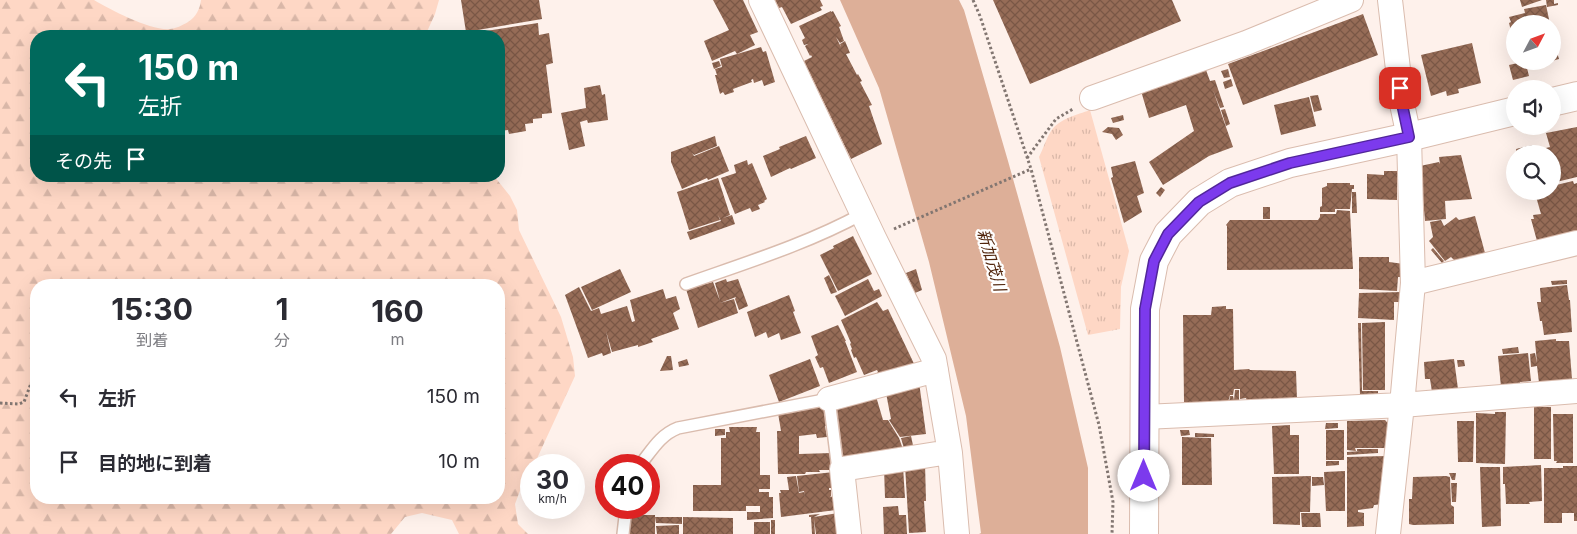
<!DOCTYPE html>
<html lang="ja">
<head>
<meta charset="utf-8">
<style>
  :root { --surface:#fff; --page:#f7f7f7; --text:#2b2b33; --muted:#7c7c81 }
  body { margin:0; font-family:Inter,"Noto Sans JP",sans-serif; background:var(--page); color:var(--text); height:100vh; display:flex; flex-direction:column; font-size:19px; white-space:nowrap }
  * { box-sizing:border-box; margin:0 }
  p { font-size:16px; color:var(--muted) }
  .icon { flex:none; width:28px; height:28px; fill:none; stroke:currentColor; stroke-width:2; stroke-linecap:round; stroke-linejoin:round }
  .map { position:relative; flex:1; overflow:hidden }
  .side { position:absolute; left:30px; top:279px; width:475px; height:225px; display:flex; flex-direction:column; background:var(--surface); border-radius:20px; box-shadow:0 5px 20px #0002 }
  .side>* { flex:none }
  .top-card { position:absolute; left:30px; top:30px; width:475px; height:152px; border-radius:20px; box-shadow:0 5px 20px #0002; background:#00695c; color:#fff; overflow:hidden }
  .needle { width:32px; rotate:49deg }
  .tools { position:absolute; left:1506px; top:15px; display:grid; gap:10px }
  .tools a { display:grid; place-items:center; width:55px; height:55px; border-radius:50%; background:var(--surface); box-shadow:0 5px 20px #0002; font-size:25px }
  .speed { position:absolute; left:520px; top:454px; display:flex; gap:10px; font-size:25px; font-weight:700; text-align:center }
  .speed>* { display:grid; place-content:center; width:65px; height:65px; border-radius:50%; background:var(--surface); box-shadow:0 5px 20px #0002; line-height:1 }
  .speed small { font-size:12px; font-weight:400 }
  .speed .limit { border:8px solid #d22; background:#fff; color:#111 }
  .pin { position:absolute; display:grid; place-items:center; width:42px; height:42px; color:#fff; margin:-21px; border-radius:10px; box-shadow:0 2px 8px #0006 }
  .me { position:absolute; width:55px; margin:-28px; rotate:0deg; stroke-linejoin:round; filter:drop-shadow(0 0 4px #0008) }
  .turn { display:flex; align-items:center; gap:18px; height:105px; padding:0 25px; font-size:22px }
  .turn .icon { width:65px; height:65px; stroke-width:2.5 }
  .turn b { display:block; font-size:35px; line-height:42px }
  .then { display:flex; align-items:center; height:48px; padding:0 25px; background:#0003; gap:10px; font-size:19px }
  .eta { display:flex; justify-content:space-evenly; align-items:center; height:85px; text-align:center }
  .eta b { font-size:30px; font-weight:700; line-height:35px }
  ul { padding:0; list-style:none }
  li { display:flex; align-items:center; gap:15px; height:65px; padding:0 25px }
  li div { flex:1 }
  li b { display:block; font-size:19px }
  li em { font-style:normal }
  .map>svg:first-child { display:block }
</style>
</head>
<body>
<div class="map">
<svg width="1577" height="534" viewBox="0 0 1577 534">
  <defs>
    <pattern id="grass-tufts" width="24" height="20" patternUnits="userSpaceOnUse" patternTransform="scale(1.25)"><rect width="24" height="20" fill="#fed7c5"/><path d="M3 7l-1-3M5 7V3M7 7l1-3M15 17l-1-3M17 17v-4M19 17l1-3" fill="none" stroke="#d9b7a8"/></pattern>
    <pattern id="forest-firs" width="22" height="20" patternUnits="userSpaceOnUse" patternTransform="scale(1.25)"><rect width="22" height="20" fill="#fed7c5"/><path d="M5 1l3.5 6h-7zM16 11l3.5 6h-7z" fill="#d9b7a8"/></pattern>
    <pattern id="building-cross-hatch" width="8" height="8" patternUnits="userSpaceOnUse" patternTransform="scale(1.25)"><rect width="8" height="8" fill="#966c57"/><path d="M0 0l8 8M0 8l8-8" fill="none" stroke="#7a5746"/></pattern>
  </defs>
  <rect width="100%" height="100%" fill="#fef1eb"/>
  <path fill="url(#grass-tufts)" d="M1090,110L1129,251L1121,287L1120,329L1088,335L1039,157C1043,149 1046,139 1051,131C1060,118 1077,115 1090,110Z"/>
  <path fill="url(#forest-firs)" fill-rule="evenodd" d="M0,0H94C111,10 151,31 170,29C175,29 183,25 188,22C196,17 200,9 201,0H439L435,14L425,36H36V176H494L510,196L517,210L519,230L561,317L573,357L575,376L534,465H531V471L521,488L515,504L518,524L528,534H459L452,520L422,513L405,517L391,534H0ZM36,285H499V498H36Z"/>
  <path fill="#ddaf98" d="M840,0H959L964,10L1008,161L1060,347L1088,468V534H979L981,533L966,416L929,262L879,88Z"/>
  <path fill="url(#building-cross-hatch)" d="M461,0H539L542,19L466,32Z
    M713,0H743L758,32L750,35L755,45L737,54L735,51L712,61L704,41L729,30Z
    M775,0H820L823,6L820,7L822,10L791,24L782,7L779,8Z
    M993,0H1172L1181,21L1030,84Z
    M1520,0H1542L1522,7Z
    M1546,0H1554V4L1558,3V5L1547,7Z
    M1546,5L1550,24H1515L1514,43L1509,23L1511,22L1509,17L1525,13L1524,9Z
    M831,11V12L833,11L841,26L839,27L844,41L840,43L836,37L841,47L840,44L845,41L850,53L846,54L857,75L858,74L862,81L860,82L872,105L869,106L882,144L851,159L804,61L812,57L811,55L810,56L805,46L808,44L804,45L802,40L805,38L799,26Z
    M1363,14L1378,55L1243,105L1228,64Z
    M538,23L539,35L549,33L553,63L546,65L552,113L542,114V118L533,119V123L525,124L526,131L509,134L508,130L499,131V36H474L473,33Z
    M1552,35L1559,59L1552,61Z
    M1472,43L1481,83L1458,89L1459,93L1447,96L1446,91L1431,96L1421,55Z
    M761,47L763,52L766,51L775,82L764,86L762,80L754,83L753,79L751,80L752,82L733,89L734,92L725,95L723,92L720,94L715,75H717L715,69L722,67L720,59Z
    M719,61L721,66L714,69L712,63Z
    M1518,63L1519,65L1526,64L1529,76L1513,80L1509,65Z
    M1228,69L1230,77L1224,78L1221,71Z
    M1206,70L1210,81L1215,80L1224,107L1220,108L1213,90L1233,147L1209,156L1163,185L1149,162L1194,131L1186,105L1149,118L1141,91Z
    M1231,79L1233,86L1225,89L1223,82Z
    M600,85L602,95L605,94L608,120L588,123L587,120L580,122L585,146L569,150L561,113L586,108L584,88Z
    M1318,95L1322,110L1314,112L1310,96Z
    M1309,97L1316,126L1281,135L1274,105Z
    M1225,109L1230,124L1226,126L1221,110Z
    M1123,115L1124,120L1113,123L1111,118Z
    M1108,127L1119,128L1123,135L1116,140L1112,134L1102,132Z
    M1577,127V177L1552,183V154L1536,153L1542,152V149L1550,147L1546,133Z
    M715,136L717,146L694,155L692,153L694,156L719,146L729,171L708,180L707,178L682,189L671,162V152Z
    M806,136L816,158L791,169L790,168L771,177L763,156L780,149L779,147Z
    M1532,145L1534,154H1517L1516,149Z
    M1461,155L1472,199L1445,201L1446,219L1425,221L1420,166L1439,162L1440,164L1439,157Z
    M747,160L748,165L752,163L767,199L764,201L765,202L758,205L760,209L752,212L750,208L735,214L721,178L736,173L734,165Z
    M1135,161L1144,193L1137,196L1142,212L1124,223L1111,178L1113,177L1111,167Z
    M1384,171H1397V200L1367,199V174L1384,175Z
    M718,178L730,215L723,218L732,215L735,224L690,240L687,232L721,221L718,215L720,220L689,230L677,192Z
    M1573,181L1574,184L1577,183V231L1537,241L1531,219H1534L1533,215L1541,214L1535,193L1552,191V186Z
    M1327,183H1350V185H1354V189H1352L1350,209H1335V212H1320V207L1322,206V188L1327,186Z
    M1161,187L1165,190L1160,197L1156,193Z
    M1352,192H1356L1357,213H1352Z
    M1263,207H1270V219H1263Z
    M1337,210L1350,211L1353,269L1227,270V226L1226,225L1230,220H1318L1320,217V214H1336Z
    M1475,216L1485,253L1455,261L1451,257L1445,261L1429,241L1433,237L1430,222L1441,220L1444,226L1456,217L1459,220Z
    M853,236L872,274L838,291L820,255L834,248L833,246Z
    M1433,248L1444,261L1442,263L1431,250Z
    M1359,257H1389V262L1404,264L1403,277H1398L1397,291L1359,289Z
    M620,269L631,292L592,310L581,287Z
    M916,269L922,290L915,293L906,273Z
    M829,275L837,292L831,294L824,278Z
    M726,279L727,282L738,279L748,306L739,310L735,299L736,297L720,303L734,299L738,313L698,328L686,289L713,282L720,301L715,283Z
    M868,279L874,291L879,289L882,296L845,316L835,296Z
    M1567,280V284L1552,285L1551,281Z
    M1567,285L1569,300H1570L1572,332L1544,335L1542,321H1540L1537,302H1541L1540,288Z
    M579,287L591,311L599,308L601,314L627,306L632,322L635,321L630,300L663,289L666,299L676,296L680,309L673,313L679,329L651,339L653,342L638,347V345L612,352L606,331L611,353L603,356L602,353L588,358L565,295Z
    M1403,292V302H1394V320L1358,318L1359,293Z
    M789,295L795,311L793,312L801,333L781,340L779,333L768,338L766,332L755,337L747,312Z
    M877,302L883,311L888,309L917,370L878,380L876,374L878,372L877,370L864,375L856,357L854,358L851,350L852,349L850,344L851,343L841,320Z
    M1226,306V309H1233L1234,370L1249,369L1250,370L1296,371L1297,400L1247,401L1246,398L1240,399V389H1234L1233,395H1230L1228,402H1184L1183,315H1211L1212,307Z
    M1385,322V390H1363L1362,323Z
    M1358,323H1361L1362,391H1378V395L1360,396Z
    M838,325L846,341H845L857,372L829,383L823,367L820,368L815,357L818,355L811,336Z
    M1556,339V341H1569L1572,379L1562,380L1561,382L1551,383V381L1539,383L1537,366L1531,367L1530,354L1535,353L1537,363L1535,341Z
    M1518,347L1519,353L1503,354L1502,349Z
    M1528,353L1531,381L1520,382V386L1501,387L1498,356Z
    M667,356H671L673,370L660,371Z
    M687,359L689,365L679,367L678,362Z
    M810,359L820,386L779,402L769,375Z
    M1454,359L1458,389L1432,392L1430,379H1425L1424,362Z
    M1457,360H1464L1465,366L1458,367Z
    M919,382L926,434L900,437L889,420L891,419L885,388Z
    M1235,390H1239V403H1229L1230,396H1233L1234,400Z
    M875,393L883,420H888L899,438L904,452L840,461L835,405Z
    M821,405L824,407L828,426H825L827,437L817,438L816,434L799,436V454L832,453L833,470H819L820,472H806L805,474H778L777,431H781L778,413Z
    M1534,407H1551V459H1534Z
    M1495,412H1506L1505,464L1476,463V413L1495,414Z
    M1553,414H1573V463H1556L1557,461H1554Z
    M1385,420L1395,431L1393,448H1355L1356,451L1347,450V421Z
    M1457,421H1474L1473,462H1458Z
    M1326,423H1338V428L1325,429Z
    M1290,425V435H1299V474H1274L1272,426Z
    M729,427H757L756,432H760V475H770V489H759V492H769V497H773V518L747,520V512H760V506H746V511H693V485H721V438H726V432H730Z
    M715,429H725V435L715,436Z
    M1180,430H1189L1190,435L1181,436Z
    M1326,430H1344V460H1326Z
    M1195,433L1214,434V437H1195Z
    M911,436L914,450L905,452L901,438Z
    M1182,437L1211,438L1212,485H1182Z
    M1357,449H1378V453L1347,455V452L1361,451H1357Z
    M1386,456L1384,504L1374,505L1373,508L1358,510V512L1364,513V526L1347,527V457Z
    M1326,461H1339V465L1326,466Z
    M925,463L926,501H924L926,532L909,533L905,465Z
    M1541,465L1542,501L1529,502L1530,504H1506L1505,484H1503V467Z
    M1563,466H1577V521H1574V513H1562V523H1544V468H1563Z
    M903,467L905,498H885L884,468Z
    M1480,467H1500L1501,526L1482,527Z
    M1345,471V511H1326L1324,472Z
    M834,472L836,488H829V490H831V496L830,497L835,496L836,510L781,517L779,493H781L780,490H789L787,477L796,476L799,493L804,492L805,498L804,491L799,492L797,476Z
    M1449,473H1456L1455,480H1452Z
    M1311,476L1310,512H1300V525L1273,524L1272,477Z
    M1446,476L1450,477L1451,505L1454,507V524L1413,525L1409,524V499H1412L1413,477Z
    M1312,477H1323L1324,485L1312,486Z
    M1451,483H1457L1456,502H1452Z
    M898,506L899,515H906L907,534H884L883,507Z
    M838,513L839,534H816L814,519L816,518L814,519L815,534H812L811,517H809V515L820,514L814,517Z
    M1301,513H1320L1321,527H1302Z
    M629,515H655V534H628Z
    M655,517H682V524L656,523Z
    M683,517L733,518V534H683Z
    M771,520H775V534H771Z
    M754,522H770V534H754Z
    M679,525V534H657L656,526Z"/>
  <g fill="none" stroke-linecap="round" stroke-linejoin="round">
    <g stroke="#dabcae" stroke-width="14">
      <path id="lane" d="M686,284C745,263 807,244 862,214
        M640,465C652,450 660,435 678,428L829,399L837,462L842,469
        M623,534L626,508"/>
    </g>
    <g stroke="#dabcae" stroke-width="26">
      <path id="street" d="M761,0L874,238L934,359L950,453L957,534
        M1092,98L1246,43L1351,0
        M1413,283L1577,243
        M829,399L936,370
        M1144,417L1402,405L1577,391
        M849,534L842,469L949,452
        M1388,534L1402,405L1413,283L1409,137L1402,104L1390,0"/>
    </g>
    <g stroke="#dabcae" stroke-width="30">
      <path id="secondary" d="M1552,102L1577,96
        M1144,534L1145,309L1154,261L1168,234L1199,202L1230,183L1290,163L1409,137L1515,111"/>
    </g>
    <path stroke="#827671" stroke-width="3" stroke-dasharray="2.5 2.5" stroke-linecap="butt" d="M973,0L980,16L1031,169L1099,425L1113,502L1112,534
      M1027,158L1056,119L1073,109
      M894,229L1031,169
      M0,403L19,404L24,402L36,370"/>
    <use href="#lane" stroke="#fff" stroke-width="11"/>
    <use href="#street" stroke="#fff" stroke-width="24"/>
    <use href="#secondary" stroke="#fff" stroke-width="28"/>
  </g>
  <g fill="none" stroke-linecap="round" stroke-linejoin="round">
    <g stroke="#51269a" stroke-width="12">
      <path id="route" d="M1144,476L1145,309L1154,261L1168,234L1199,202L1230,183L1290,163L1409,137L1402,104L1400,88"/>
    </g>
    <use href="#route" stroke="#7c3aed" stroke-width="9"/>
  </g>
  <g text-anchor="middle" stroke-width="4.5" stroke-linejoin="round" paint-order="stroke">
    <g font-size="16" font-style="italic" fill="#52260d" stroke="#fff">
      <text transform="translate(992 260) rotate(74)" y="6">新加茂川</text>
    </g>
  </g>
</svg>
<div class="tools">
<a><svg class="needle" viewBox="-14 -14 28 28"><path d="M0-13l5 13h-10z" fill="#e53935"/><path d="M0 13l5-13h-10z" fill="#7c7c81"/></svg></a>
<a><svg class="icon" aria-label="sound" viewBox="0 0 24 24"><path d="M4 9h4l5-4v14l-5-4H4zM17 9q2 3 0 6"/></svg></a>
<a><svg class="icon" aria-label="search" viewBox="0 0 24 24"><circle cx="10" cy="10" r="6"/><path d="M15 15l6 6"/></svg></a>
</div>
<div class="speed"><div>30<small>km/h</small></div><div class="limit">40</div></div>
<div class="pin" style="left:1400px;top:88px;background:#d93025"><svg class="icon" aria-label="arrive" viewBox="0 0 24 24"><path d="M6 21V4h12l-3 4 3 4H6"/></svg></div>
<svg class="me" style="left:1144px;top:476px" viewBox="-20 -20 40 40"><circle r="19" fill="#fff"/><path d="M0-13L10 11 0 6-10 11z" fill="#7c3aed"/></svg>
<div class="top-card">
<div class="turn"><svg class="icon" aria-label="left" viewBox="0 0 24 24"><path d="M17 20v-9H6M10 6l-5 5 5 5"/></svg><div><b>150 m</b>左折</div></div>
<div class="then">その先<svg class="icon" aria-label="arrive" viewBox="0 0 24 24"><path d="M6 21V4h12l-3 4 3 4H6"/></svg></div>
</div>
<section class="side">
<div class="eta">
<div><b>15:30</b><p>到着</p></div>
<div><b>1</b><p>分</p></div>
<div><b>160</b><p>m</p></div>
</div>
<ul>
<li><svg class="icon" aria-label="left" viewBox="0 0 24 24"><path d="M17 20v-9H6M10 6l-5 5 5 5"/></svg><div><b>左折</b></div><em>150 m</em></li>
<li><svg class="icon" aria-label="arrive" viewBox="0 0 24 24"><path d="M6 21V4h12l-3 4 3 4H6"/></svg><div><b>目的地に到着</b></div><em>10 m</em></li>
</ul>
</section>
</div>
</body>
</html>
